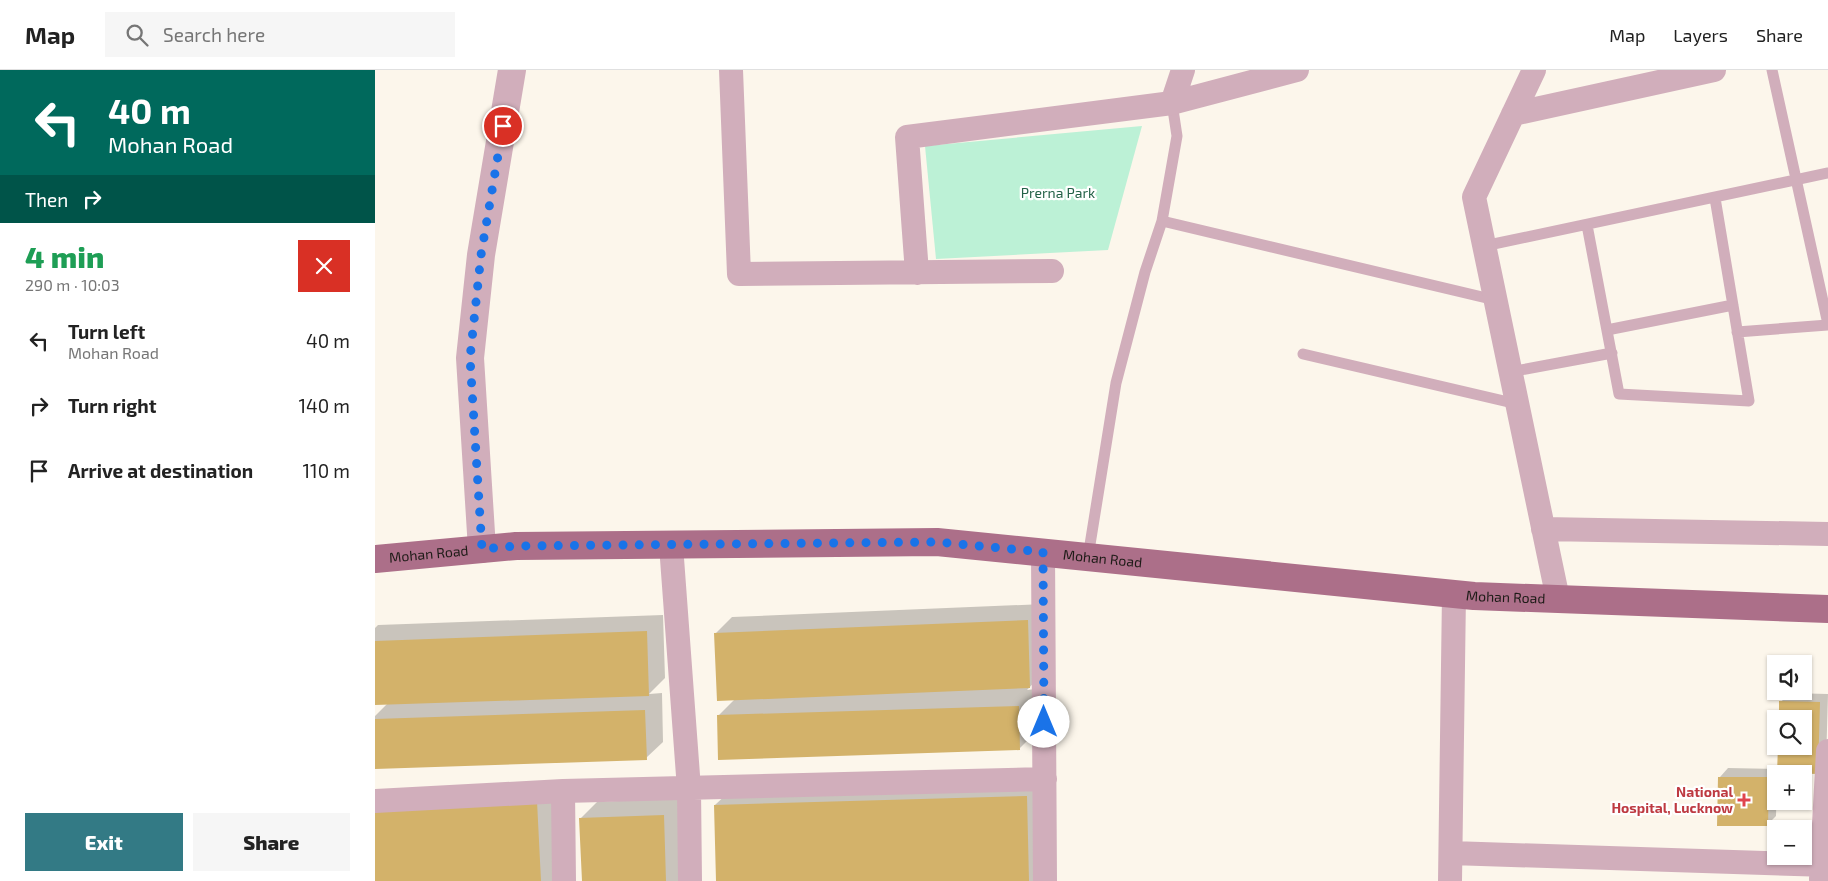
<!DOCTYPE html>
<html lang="en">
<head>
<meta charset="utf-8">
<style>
  :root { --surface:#fff; --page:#f6f6f6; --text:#222; --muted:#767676; --line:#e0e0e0; --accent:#337a85 }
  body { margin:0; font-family:"Exo 2",sans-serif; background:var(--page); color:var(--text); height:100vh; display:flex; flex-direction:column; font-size:19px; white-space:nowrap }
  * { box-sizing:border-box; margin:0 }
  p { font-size:16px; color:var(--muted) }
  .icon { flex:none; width:28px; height:28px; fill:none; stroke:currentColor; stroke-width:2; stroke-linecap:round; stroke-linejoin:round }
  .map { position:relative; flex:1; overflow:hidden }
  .drawer { display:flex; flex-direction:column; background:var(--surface); width:375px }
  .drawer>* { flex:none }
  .top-card { background:#00695c; color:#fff; overflow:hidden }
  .controls { position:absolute; left:1392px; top:585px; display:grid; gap:10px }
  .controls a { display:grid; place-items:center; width:45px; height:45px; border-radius:0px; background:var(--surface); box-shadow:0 1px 4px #0004; font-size:25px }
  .pin { position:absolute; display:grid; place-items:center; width:42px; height:42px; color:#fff; margin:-21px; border:2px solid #fff; border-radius:50%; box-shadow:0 1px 5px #0007 }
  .me { position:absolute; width:55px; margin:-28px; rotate:0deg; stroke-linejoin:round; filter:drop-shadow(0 0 4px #0008) }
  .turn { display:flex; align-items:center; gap:18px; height:105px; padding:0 25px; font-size:22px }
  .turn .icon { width:65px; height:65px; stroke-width:2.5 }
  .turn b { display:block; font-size:35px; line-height:42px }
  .then { display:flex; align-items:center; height:48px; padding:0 25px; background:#0003; gap:10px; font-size:19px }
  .round { display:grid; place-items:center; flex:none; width:52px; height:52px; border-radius:0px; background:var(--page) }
  .headline { display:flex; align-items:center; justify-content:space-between; height:85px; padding:0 25px }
  h1 { font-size:30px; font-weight:800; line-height:38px; color:#1e9e55 }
  .button { display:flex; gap:10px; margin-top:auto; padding:10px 25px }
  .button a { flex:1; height:58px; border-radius:0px; background:var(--accent); color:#fff; font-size:20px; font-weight:800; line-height:58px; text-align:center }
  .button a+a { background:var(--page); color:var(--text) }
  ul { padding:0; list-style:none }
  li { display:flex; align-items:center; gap:15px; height:65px; padding:0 25px }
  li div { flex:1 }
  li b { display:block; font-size:19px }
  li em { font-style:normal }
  header { display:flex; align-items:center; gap:30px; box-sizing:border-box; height:70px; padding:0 25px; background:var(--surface); border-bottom:1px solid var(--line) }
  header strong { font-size:24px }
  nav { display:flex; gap:28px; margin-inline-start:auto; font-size:18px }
  .search { width:350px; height:45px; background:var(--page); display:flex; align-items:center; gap:12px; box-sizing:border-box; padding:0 18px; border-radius:0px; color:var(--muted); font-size:19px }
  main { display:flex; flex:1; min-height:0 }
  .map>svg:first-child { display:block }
</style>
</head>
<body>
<header>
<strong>Map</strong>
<div class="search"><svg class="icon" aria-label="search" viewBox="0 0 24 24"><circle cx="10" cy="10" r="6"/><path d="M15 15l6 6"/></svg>Search here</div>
<nav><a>Map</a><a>Layers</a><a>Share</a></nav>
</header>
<main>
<section class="drawer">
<div class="top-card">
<div class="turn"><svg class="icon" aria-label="left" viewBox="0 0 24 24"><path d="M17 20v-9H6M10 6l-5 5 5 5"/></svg><div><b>40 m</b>Mohan Road</div></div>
<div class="then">Then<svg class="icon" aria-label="right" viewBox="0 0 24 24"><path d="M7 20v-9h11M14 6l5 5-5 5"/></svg></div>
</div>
<div class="headline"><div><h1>4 min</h1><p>290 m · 10:03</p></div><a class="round" style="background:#d93025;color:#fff"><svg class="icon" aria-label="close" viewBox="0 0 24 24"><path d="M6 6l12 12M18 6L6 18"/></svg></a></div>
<ul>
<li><svg class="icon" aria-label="left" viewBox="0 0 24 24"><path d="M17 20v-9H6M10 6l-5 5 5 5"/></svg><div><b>Turn left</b><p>Mohan Road</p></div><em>40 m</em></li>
<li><svg class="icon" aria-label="right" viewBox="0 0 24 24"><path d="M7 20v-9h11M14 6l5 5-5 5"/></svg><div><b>Turn right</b></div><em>140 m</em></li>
<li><svg class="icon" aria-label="arrive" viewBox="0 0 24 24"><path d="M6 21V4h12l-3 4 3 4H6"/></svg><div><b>Arrive at destination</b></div><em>110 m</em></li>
</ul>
<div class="button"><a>Exit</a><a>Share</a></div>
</section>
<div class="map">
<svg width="1453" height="811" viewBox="0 0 1453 811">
  <rect width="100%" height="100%" fill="#fcf6eb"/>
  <path fill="#bcf1d6" d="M767,56L733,180L561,189L550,76Z"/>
  <path fill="#0003" d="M669,534L671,600L652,620L660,619L661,662L645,678L343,646L360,629L340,564L357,547Z
    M288,545L290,608L274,624L287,623L288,672L271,688L0,697V646L13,633H0V558L3,555Z
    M1414,623L1453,624L1451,694L1402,702L1401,746L1392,755L1345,707L1353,698L1404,699L1429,676V649L1406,632Z
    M668,709L660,811H342L340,735L357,719Z
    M178,715L182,811H0Z
    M305,728L308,811H208L205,749L222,732Z"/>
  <path fill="#d3b26a" d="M653,550L655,618L342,631L339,563Z
    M272,561L274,626L0,635V571Z
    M1404,631L1445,632L1443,704L1402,703L1403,676H1429V649H1404Z
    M644,636L645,680L343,690L342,645Z
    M270,640L272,690L0,699V649Z
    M1343,707H1394L1393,756H1342Z
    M652,726L654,811H341L339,735Z
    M162,731L166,811H0V739Z
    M289,745L291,811H207L204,748Z"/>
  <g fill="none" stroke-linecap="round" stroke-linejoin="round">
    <path stroke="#d1aebb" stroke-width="11" d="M1397,0L1453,254
      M787,151L1120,230
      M1212,155L1244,324L1374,331L1340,128
      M1109,176L1453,103
      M1232,260L1358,235
      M1362,262L1453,255
      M928,284L1142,334
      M1135,302L1237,283
      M713,487L741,313L770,202L787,151L802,66L797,33"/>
    <path stroke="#d1aebb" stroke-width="24" d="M356,0L364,204L677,201
      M1159,0L1099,127L1183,529
      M797,33L808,0
      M1138,44L1339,0
      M542,203L532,67L797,33L922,0
      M1168,459L1453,464
      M296,475L314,719L315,811
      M668,482L670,811
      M188,721L189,811
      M0,731L188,721L670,709
      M1076,783L1453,795
      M1446,809L1453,681
      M1075,811L1079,524"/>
    <path stroke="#d1aebb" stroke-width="28" d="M107,479L95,288L106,185L137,0"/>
    <path stroke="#ac6f89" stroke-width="28" id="s1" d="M0,489L141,476L562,472L1099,526L1453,539"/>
  </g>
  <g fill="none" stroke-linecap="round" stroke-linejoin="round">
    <path stroke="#1a73e8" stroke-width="9" stroke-dasharray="0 16.2" d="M128,56L106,185L95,288L107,479L141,476L562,472L668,482L669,652"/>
  </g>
  <path fill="#e0444e" stroke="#fff" stroke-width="2" d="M1366.5 722.5h5v5h5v5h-5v5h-5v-5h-5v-5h5z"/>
  <g text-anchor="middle" stroke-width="4.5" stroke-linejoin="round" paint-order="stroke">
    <g font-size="14" fill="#236147" stroke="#fff">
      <text x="683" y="128">Prerna Park</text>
    </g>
    <g font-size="14" fill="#1d1b17" stroke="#fff">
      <text dy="5" stroke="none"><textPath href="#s1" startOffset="54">Mohan Road</textPath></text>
      <text dy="5" stroke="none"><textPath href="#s1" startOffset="729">Mohan Road</textPath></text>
      <text dy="5" stroke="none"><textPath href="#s1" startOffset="1134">Mohan Road</textPath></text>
    </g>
    <g font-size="14" font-weight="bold" fill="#be3a42" stroke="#fff" text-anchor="end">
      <text x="1358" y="727">National<tspan x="1358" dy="16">Hospital, Lucknow</tspan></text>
    </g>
  </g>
</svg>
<div class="controls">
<a><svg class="icon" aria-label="sound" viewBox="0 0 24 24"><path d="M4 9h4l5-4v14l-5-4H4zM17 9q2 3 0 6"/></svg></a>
<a><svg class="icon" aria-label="search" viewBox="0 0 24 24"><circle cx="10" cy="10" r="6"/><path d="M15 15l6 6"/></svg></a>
<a>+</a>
<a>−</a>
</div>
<div class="pin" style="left:128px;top:56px;background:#d93025"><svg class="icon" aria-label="arrive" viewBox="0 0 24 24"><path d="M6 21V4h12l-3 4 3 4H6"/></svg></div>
<svg class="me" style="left:669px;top:652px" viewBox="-20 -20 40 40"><circle r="19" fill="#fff"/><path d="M0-13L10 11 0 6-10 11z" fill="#1a73e8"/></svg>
</div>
</main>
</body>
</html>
